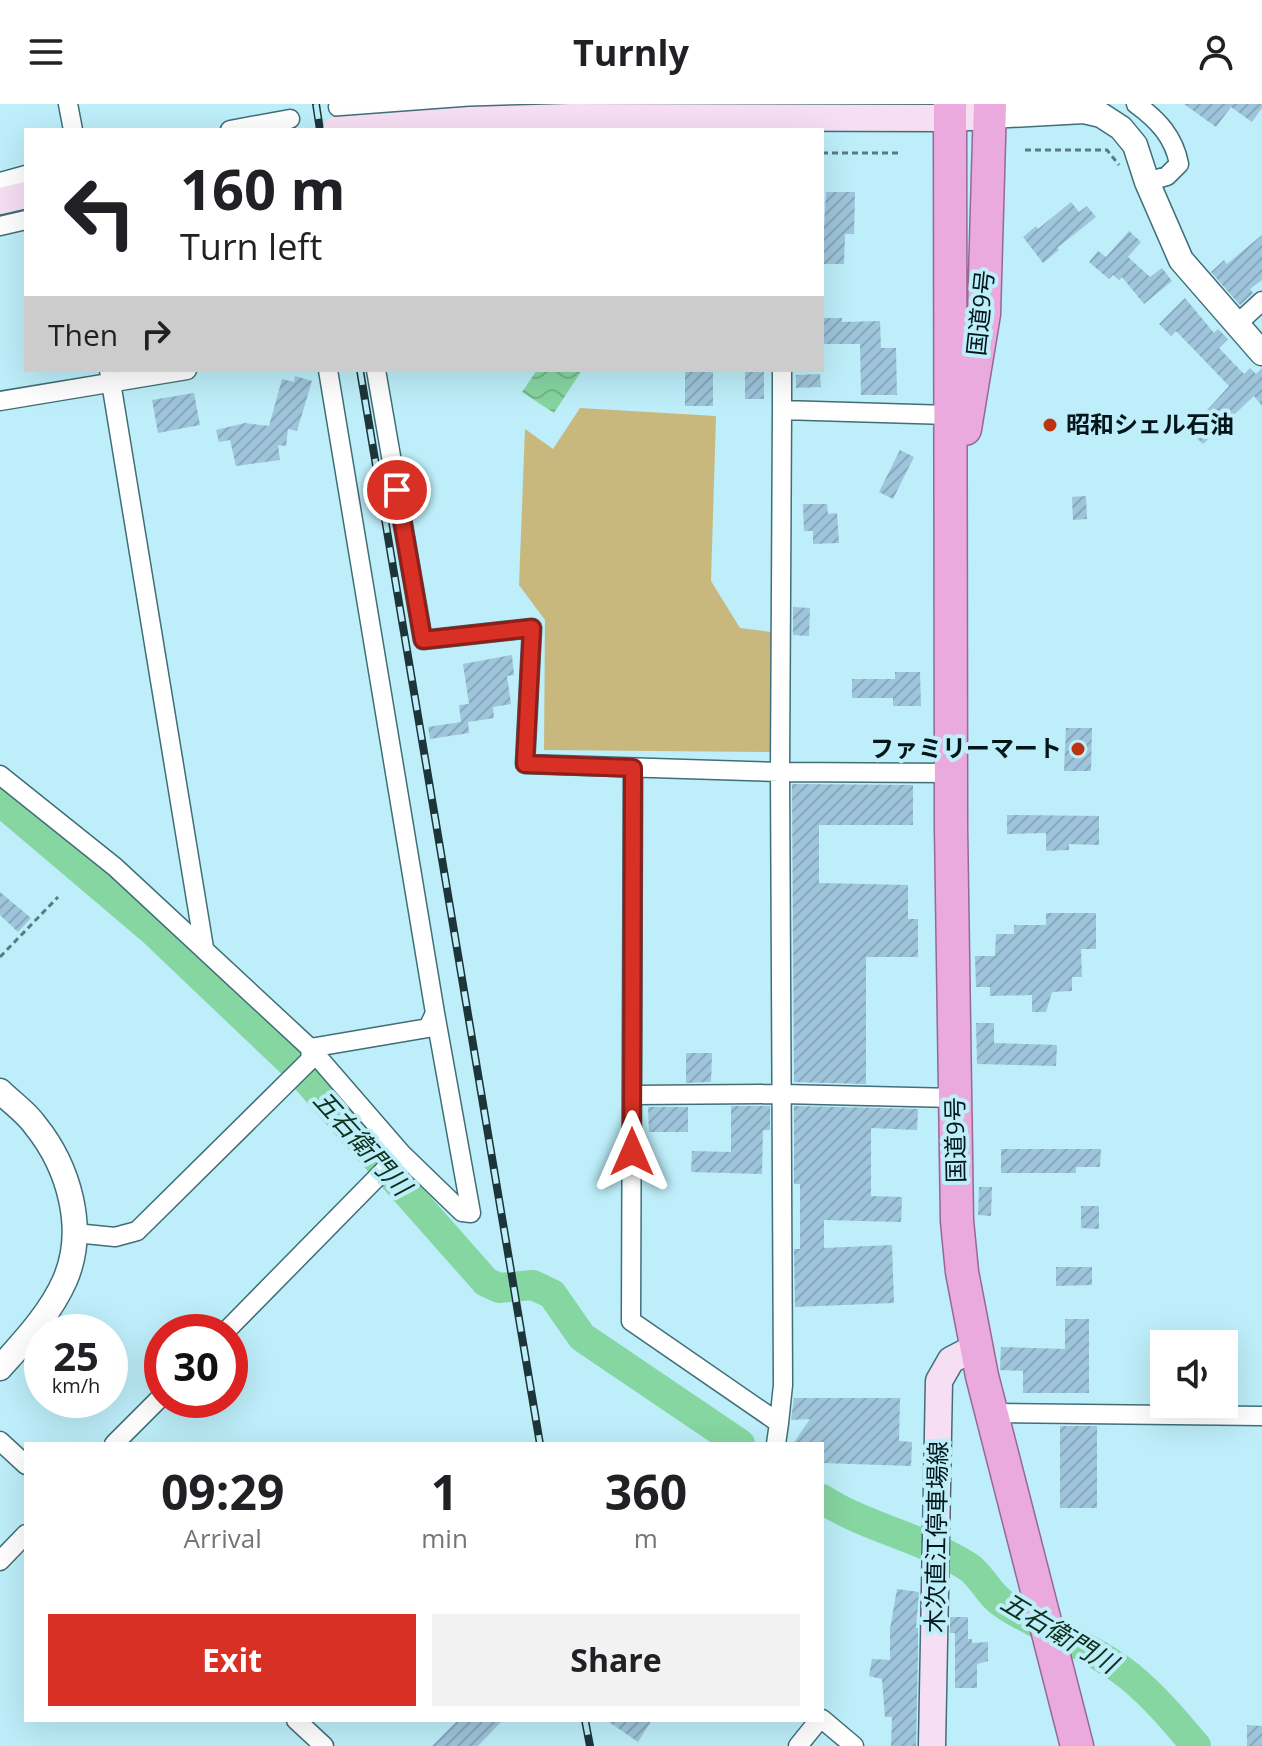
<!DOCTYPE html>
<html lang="en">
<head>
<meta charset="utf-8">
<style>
  :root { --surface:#fff; --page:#f2f2f2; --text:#202124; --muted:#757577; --accent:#d93025 }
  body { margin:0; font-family:"Open Sans","Noto Sans JP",sans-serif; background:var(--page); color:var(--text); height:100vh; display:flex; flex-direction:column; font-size:30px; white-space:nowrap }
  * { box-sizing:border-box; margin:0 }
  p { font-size:26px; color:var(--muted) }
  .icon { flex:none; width:44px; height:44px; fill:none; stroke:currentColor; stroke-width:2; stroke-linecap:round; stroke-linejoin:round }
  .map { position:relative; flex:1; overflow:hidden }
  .details { position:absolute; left:24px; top:1338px; width:800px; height:280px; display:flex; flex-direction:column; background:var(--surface); border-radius:0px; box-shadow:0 8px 32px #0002 }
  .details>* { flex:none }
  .hud { position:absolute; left:24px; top:24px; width:800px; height:244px; border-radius:0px; box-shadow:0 8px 32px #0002; background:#fff; color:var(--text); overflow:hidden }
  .fabs { position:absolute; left:1150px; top:1226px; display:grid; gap:16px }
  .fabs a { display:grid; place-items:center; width:88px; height:88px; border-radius:0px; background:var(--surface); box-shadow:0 8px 32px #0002; font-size:40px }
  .speed { position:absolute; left:24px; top:1210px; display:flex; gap:16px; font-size:40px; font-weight:700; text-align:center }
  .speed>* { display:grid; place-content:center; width:104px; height:104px; border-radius:50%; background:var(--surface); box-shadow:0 8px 32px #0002; line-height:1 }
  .speed small { font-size:20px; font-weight:400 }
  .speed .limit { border:12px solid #d22; background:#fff; color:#111 }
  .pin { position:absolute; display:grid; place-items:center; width:68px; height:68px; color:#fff; margin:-34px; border:4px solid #fff; border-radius:50%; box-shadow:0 2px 8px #0007 }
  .me { position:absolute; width:88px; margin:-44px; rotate:0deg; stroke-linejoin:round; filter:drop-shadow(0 0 6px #0008) }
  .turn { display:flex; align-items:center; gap:28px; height:168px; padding:0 24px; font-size:36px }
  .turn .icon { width:104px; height:104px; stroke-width:2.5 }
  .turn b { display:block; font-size:56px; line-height:68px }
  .then { display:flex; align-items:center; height:76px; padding:0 24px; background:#0003; gap:16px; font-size:30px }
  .eta { display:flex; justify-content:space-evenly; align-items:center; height:136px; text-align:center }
  .eta b { font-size:48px; font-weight:700; line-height:56px }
  .action { display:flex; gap:16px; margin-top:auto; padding:16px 24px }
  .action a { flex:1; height:92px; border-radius:0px; background:var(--accent); color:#fff; font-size:32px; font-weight:700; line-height:92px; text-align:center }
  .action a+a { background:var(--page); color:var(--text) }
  header { display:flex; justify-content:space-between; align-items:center; height:104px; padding:0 24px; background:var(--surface); font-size:36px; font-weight:700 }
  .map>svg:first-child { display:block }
</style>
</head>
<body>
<header><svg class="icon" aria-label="menu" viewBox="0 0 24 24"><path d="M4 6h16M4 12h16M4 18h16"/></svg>Turnly<svg class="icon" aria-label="person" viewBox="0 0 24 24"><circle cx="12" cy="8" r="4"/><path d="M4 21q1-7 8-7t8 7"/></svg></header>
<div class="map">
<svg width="1262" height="1642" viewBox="0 0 1262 1642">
  <defs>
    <pattern id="water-waves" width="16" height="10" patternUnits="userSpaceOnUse" patternTransform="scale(2)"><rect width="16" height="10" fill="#86d6a1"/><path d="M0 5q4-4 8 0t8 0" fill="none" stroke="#72b78a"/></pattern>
    <pattern id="building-hatch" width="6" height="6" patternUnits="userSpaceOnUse" patternTransform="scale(2)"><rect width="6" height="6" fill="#9ec5db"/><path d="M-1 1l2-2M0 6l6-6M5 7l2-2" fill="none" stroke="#86a8bb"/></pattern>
  </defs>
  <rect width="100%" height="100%" fill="#bdeef9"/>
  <path fill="#c9b87d" d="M580,304L716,312L711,477L740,524L771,528L772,648L544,646L545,516L519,481L525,325L553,345Z"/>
  <path fill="url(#water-waves)" d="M537,266H582L554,309L522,288Z"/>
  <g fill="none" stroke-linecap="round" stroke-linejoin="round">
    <path stroke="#86d6a1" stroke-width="30" d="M0,697L151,825L294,961L486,1178L499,1184L533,1181L552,1190L582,1233L740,1340
      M822,1395C867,1424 921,1433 967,1462C982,1471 989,1492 1005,1501C1044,1526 1091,1542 1128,1571C1153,1591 1175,1617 1196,1642"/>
  </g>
  <path fill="url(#building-hatch)" d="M1184,0H1262V4L1252,18L1231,3L1216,23Z
    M826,88H855L854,130H845L844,160H822Z
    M1071,98L1079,108L1087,102L1096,113L1057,144L1059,146L1043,159L1023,133L1036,122L1038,125Z
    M1129,127L1141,138L1128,153L1150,173L1162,164L1172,177L1144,200L1122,173L1119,176L1113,171L1109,175L1089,158L1098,147L1106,153Z
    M1262,131V176L1250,185L1253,189L1240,201L1211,168L1224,156L1227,160Z
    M1185,194L1214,229L1218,225L1228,235L1219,244L1244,270L1250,264L1256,270L1262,264V302L1254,292L1203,340L1189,326L1229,282L1176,227L1171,232L1159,220Z
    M822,214H842V218L880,217L881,244H896L897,291H861L860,240H822Z
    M685,266H713V302H685Z
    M745,266H764V295H745Z
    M820,270L821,283L796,284V271Z
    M295,272L312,277L297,327L288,325L286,342L278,341L280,356L236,362L230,336L219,338L216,326L245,319L269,322L282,275L294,278Z
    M194,289L200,321L158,329L152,296Z
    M900,346L914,353L893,395L879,388Z
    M1086,392L1087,415L1073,416L1072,393Z
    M803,400H827L828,410L837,409L839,439L813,440V427H804Z
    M793,503L810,504L809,532L793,531Z
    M512,551L514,571L507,572L511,600L493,603L494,614L468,618L469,629L430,635L428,623L461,618L459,601L469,600L463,560Z
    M895,568H920L921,602H893V594H852V575H895Z
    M1066,624H1092L1091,667H1064Z
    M792,680L913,681V721H819V779L908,781V815H918V853H866V980L794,978Z
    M1007,711L1099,712V741L1069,740V746L1046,747V729L1007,730Z
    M0,788L31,814L18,828L0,811Z
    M1046,809H1096V845H1081L1082,873H1072V887L1052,888L1046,908H1032V891L990,892V883H976L975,852H995L996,830H1014V821H1046Z
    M976,919H994V939L1057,941L1056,962L977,960Z
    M686,949H712L711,978L686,979Z
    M731,1002H770V1026H763L762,1070L691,1068L692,1047L731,1048Z
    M794,1002L918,1005L917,1026L871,1024V1092L902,1093L901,1118L824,1116V1144L892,1141L894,1199L795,1203L794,1145H800V1080H794Z
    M648,1003H688V1028H649Z
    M1001,1045H1101L1100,1063H1076V1069H1001Z
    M979,1083H992L991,1112L978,1111Z
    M1081,1102H1099V1125L1081,1124Z
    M1056,1163H1092V1181L1056,1182Z
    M1065,1215H1089V1289H1023V1267L1000,1266L1001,1243L1065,1245Z
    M794,1294H900L899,1337L912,1338L911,1362L822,1359V1340H793L810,1315L791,1316Z
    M1060,1322H1097V1404H1060Z
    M897,1485L919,1488L916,1524H918V1549L916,1642H891L892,1613H885L882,1575L869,1572L872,1555L890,1556V1525Z
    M950,1513H968V1535H972V1539L988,1538V1557L977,1560V1584H955V1529H950Z
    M458,1616H503L478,1642H432Z
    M606,1616H652L638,1638Z
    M1247,1621L1262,1622V1642H1247Z"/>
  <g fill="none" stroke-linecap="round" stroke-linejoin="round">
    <g stroke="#416e78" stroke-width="21">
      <path id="minor" d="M68,0L73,26
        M1136,0C1158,16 1174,33 1179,60L1167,72L1147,78
        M338,3L517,0
        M230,26L290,15
        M0,78L26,71
        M0,122L26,116
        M1236,221L1262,197
        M109,266L204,844
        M376,266L423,536L532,524L525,660L780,668L950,669
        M782,266V306L949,311
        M0,297L187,266
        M633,664L631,1217L779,1319L776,1340
        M0,671L115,763L310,944L401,1049L225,1228
        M632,991L782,990L955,994
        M401,1049L462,1108L471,1109L435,909
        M75,1129L115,1133L137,1127L311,955L310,944L428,924L435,909L328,266
        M991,1309L1262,1312
        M779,1319L783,1281L780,668L782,306
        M0,1337L26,1361
        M114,1340L162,1292
        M0,1457L26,1430
        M822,1615L854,1642
        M296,1616L324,1642
        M798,1642L819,1616"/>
    </g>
    <g stroke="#416e78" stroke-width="27">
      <path id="tertiary" d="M990,12L1084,7L1101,11L1121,24L1135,41L1147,78L1181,156L1262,249
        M0,987C11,998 26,1008 35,1021C69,1063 87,1125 65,1176C50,1210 24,1237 0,1264"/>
    </g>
    <g stroke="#416e78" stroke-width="29">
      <path id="secondary" d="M571,13L949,14L990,12
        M0,97L26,91
        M932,1642L939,1277L951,1256L976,1243"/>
    </g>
    <g stroke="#966894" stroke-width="35">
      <path id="trunk" d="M950,0L951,723L957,1117L962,1168L982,1272L1077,1642
        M965,325L984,210L990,0"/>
    </g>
    <path stroke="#597a81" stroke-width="3" stroke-dasharray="6 4" stroke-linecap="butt" d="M1025,46H1107L1119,61
      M822,49H898
      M0,853L58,793"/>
    <use href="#minor" stroke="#fff" stroke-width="18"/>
    <use href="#tertiary" stroke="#fff" stroke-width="24"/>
    <use href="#secondary" stroke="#f7dff3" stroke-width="26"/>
    <use href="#trunk" stroke="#eaaade" stroke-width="32"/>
    <g stroke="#1d3439" stroke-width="8">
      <path id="rail" d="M316,0L320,26
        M360,266L540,1340
        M585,1616L590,1642"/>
    </g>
    <use href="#rail" stroke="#bdeef9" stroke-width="5" stroke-dasharray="15" stroke-linecap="butt"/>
    <g stroke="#416e78" stroke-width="29" stroke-linecap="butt">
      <path id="secondary-bridge" d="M336,26L470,16L571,13"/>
    </g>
    <use href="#secondary-bridge" stroke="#f7dff3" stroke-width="26"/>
  </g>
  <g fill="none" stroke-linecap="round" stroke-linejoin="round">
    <g stroke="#8d1f18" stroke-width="20">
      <path id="route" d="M397,386L423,536L532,524L525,660L633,664L632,1048"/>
    </g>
    <use href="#route" stroke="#d93025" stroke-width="14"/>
  </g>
  <g fill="#bd3312" stroke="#bdeef9" stroke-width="3">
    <circle cx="1050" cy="321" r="8"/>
    <circle cx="1078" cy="645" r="8"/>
  </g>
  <g text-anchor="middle" stroke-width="8" stroke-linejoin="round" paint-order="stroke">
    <g font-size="24" fill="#04161a" stroke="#bdeef9">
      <text transform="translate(981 209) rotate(-84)" y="8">国道9号</text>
      <text transform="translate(956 1036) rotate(-91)" y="8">国道9号</text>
      <text transform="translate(937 1433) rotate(-89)" y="8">木次直江停車場線</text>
    </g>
    <g font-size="24" font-weight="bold" fill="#04161a" stroke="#bdeef9" text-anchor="start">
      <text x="1066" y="329">昭和シェル石油</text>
      <text x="1062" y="653" text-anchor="end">ファミリーマート</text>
    </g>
    <g font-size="26" font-style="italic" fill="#0e311c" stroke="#bdeef9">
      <text transform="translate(362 1039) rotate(48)" y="9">五右衛門川</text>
      <text transform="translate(1059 1529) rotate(31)" y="9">五右衛門川</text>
    </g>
  </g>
</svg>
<div class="fabs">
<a><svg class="icon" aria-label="sound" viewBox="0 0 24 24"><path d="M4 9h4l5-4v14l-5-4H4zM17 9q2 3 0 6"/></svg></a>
</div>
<div class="speed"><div>25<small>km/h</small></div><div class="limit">30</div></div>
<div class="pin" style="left:397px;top:386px;background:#d93025"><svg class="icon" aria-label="arrive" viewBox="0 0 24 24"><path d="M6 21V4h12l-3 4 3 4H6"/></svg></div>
<svg class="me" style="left:632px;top:1048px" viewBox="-20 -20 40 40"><path d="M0-17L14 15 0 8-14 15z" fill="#d93025" stroke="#fff" stroke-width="4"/></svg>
<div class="hud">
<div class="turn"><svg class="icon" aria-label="left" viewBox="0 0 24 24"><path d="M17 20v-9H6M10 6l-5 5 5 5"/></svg><div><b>160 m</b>Turn left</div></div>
<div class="then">Then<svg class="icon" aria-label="right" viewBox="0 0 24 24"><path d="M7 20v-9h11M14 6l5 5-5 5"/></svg></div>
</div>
<section class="details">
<div class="eta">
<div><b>09:29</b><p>Arrival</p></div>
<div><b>1</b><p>min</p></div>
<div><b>360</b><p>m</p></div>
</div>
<div class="action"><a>Exit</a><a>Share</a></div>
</section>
</div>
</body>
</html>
